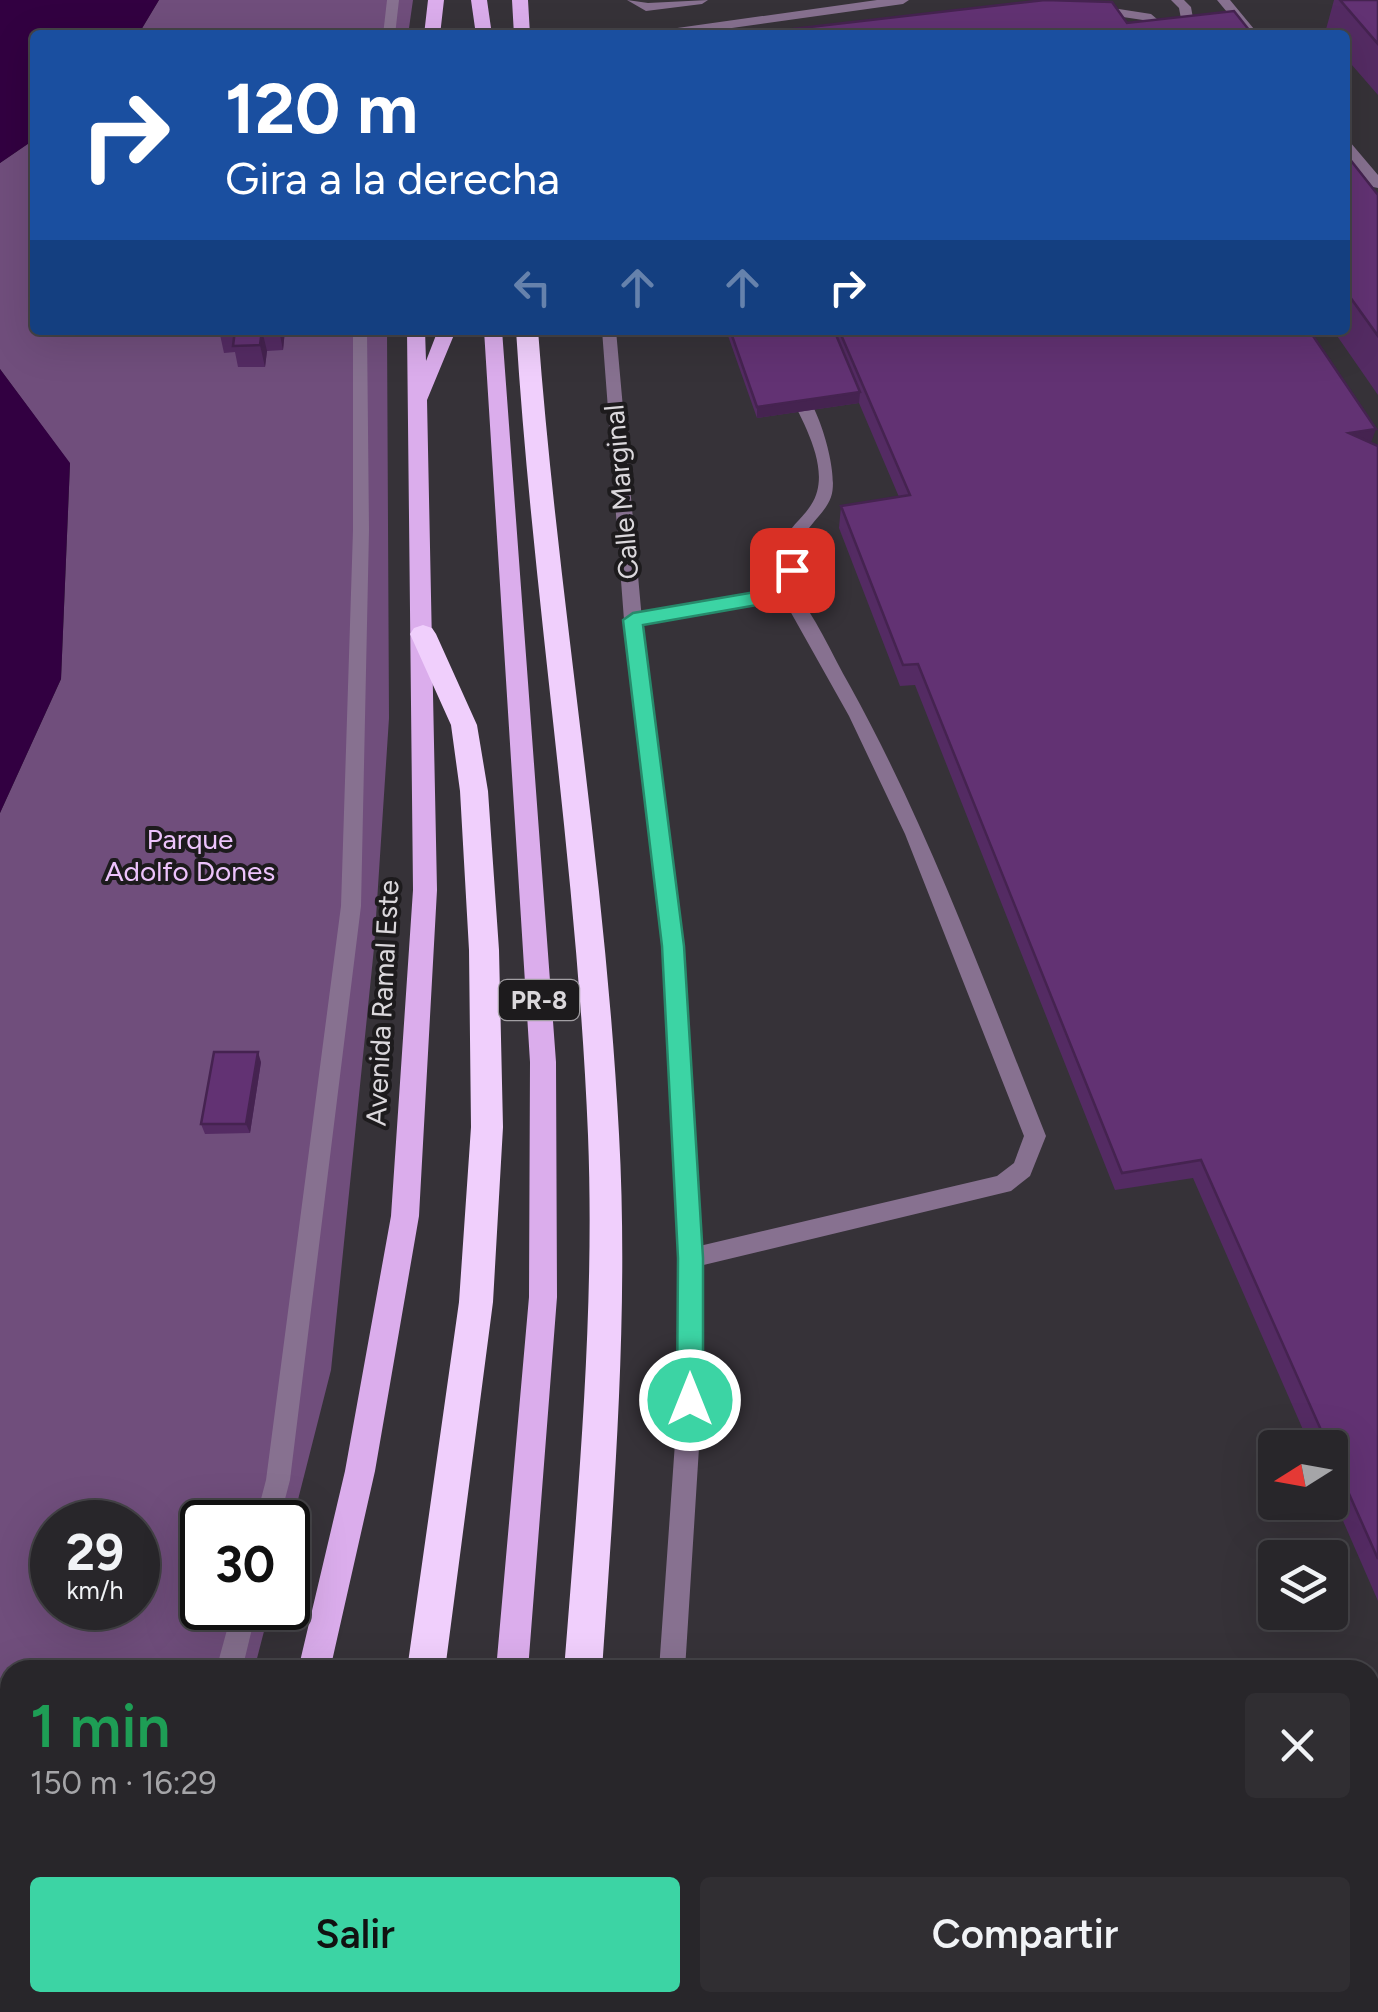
<!DOCTYPE html>
<html lang="es">
<head>
<meta charset="utf-8">
<style>
  :root { --surface:#28262a; --page:#302e32; --text:#f1f3f6; --muted:#a5a5a8; --line:#444347; --accent:#3cd4a4 }
  body { margin:0; font-family:Figtree,sans-serif; background:var(--page); color:var(--text); height:100vh; display:flex; flex-direction:column; font-size:38px; white-space:nowrap }
  * { box-sizing:border-box; margin:0 }
  p { font-size:32px; color:var(--muted) }
  .icon { flex:none; width:55px; height:55px; fill:none; stroke:currentColor; stroke-width:2; stroke-linecap:round; stroke-linejoin:round }
  .map { position:relative; flex:1; overflow:hidden }
  .side { position:absolute; left:0px; top:1660px; width:1380px; height:352px; display:flex; flex-direction:column; background:var(--surface); border-radius:30px 30px 0 0; box-shadow:0 10px 40px #0002,0 0 0 2px var(--line) }
  .side>* { flex:none }
  .banner { position:absolute; left:30px; top:30px; width:1320px; height:305px; border-radius:10px; box-shadow:0 10px 40px #0002,0 0 0 2px var(--line); background:#1a4fa0; color:#fff; overflow:hidden }
  .needle { width:65px; rotate:259deg }
  .fabs { position:absolute; left:1258px; top:1430px; display:grid; gap:20px }
  .fabs a { display:grid; place-items:center; width:90px; height:90px; border-radius:10px; background:var(--surface); box-shadow:0 10px 40px #0002,0 0 0 2px var(--line); font-size:50px }
  .speed { position:absolute; left:30px; top:1500px; display:flex; gap:20px; font-size:50px; font-weight:700; text-align:center }
  .speed>* { display:grid; place-content:center; width:130px; height:130px; border-radius:50%; background:var(--surface); box-shadow:0 10px 40px #0002,0 0 0 2px var(--line); line-height:1 }
  .speed small { font-size:25px; font-weight:400 }
  .speed .limit { border:5px solid #111; border-radius:15px; background:#fff; color:#111 }
  .pin { position:absolute; display:grid; place-items:center; width:85px; height:85px; color:#fff; margin:-42px; border-radius:20px; box-shadow:0 5px 15px #0006 }
  .me { position:absolute; width:110px; margin:-55px; rotate:0deg; stroke-linejoin:round; filter:drop-shadow(0 0 8px #0008) }
  .turn { display:flex; align-items:center; gap:35px; height:210px; padding:0 30px; font-size:45px }
  .turn .icon { width:130px; height:130px; stroke-width:2.5 }
  .turn b { display:block; font-size:70px; line-height:85px }
  .lanes { display:flex; align-items:center; height:95px; padding:0 30px; background:#0003; justify-content:center; gap:50px; direction:ltr }
  .lanes .off { opacity:.35 }
  .round { display:grid; place-items:center; flex:none; width:105px; height:105px; border-radius:10px; background:var(--page) }
  .summary { display:flex; align-items:center; justify-content:space-between; height:170px; padding:0 30px }
  h1 { font-size:60px; font-weight:600; line-height:75px; color:#1e9e55 }
  .action { display:flex; gap:20px; margin-top:auto; padding:20px 30px }
  .action a { flex:1; height:115px; border-radius:10px; background:var(--accent); color:#111; font-size:40px; font-weight:600; line-height:115px; text-align:center }
  .action a+a { background:var(--page); color:var(--text) }
  .map>svg:first-child { display:block }
</style>
</head>
<body>
<div class="map">
<svg width="1378" height="2012" viewBox="0 0 1378 2012">
  <rect width="100%" height="100%" fill="#363238"/>
  <path fill="#704e7c" fill-rule="evenodd" d="M159,0H413L408,35H138Z
    M35,139V330H387L389,718L374,948L331,1370L288,1539V1522H202V1608H270L254,1670H10V2002L130,2003L126,2012H0V813L61,679L70,464L0,369V163ZM52,1522H138V1608H52Z"/>
  <path fill="#320041" d="M0,0H159L138,35H35V139L0,163Z
    M0,369L70,463L61,679L0,813Z"/>
  <g fill="none" stroke-linecap="round" stroke-linejoin="round">
    <path fill="#877190" fill-rule="evenodd" d="M387,0H399L395,35H383Z
      M1217,0H1230L1259,35H1246Z
      M1345,141L1350,142L1378,175V188L1373,187L1345,153Z
      M353,330H367L369,530L361,906L290,1480L279,1522H255L266,1480L341,906L353,530Z
      M795,383C816,394 840,473 831,497C825,514 807,525 801,542C795,557 800,572 791,587C816,616 831,653 850,686C929,829 985,984 1046,1136L1030,1176L1011,1191L691,1268L683,1265L680,1258L683,1251L691,1248L997,1176L1014,1163L1024,1136L905,834L849,716L785,602L781,597L772,602L633,626L624,620L633,614L767,591C785,576 777,562 784,542C789,527 803,518 811,505C834,470 801,420 787,388Z
      M233,1608H257L242,1670H216Z
      M10,1992V2002H33L29,2012H0V2001Z"/>
    <path fill="#877190" fill-rule="evenodd" d="M627,0L648,3L708,0L702,4L646,11Z
      M877,0H909L903,4L682,35H650L656,31Z
      M1171,0H1184L1191,7L1196,35H1184L1179,8Z
      M1093,5L1151,14L1176,35H1162L1143,20L1089,12V6Z
      M602,330H616L642,620L683,946L702,1258V1400L685,1670H659L678,1400L680,1258L663,946L624,620Z
      M640,2002H668V2012H640Z"/>
    <path fill="#dbadec" fill-rule="evenodd" d="M428,0H444L440,35H424Z
      M471,0H487L492,35H476Z
      M512,0H528L530,35H514Z
      M407,330H425L426,361L438,330H456L427,400L437,890L419,1216L375,1471L330,1670H298L345,1471L391,1216L413,890Z
      M484,330H502L556,1062L557,1297L528,1670H496L529,1297L530,1062Z
      M190,2002H225L221,2012H187Z
      M436,2002H470L467,2012H433Z"/>
    <path fill="#f0cffc" fill-rule="evenodd" d="M516,330H538C558,599 605,865 619,1134C629,1313 614,1492 602,1670H564C578,1492 595,1313 588,1135C577,866 533,599 516,330Z
      M423,625L432,628L436,634L477,725L488,791L499,950L503,1127L493,1302L445,1670H407L459,1302L471,1127L469,950L460,791L451,725L410,634L414,628Z
      M326,2002H368L366,2012H324Z
      M537,2002H579L578,2012H536Z"/>
  </g>
  <path fill="#542b63" d="M1334,0H1378V95L1345,57V35H1326L1325,33Z
    M1345,153L1378,195V395L1333,330H1345Z
    M219,330H285L283,350L267,351L265,367H238L235,352L224,353Z
    M726,330H1309L1371,443L1378,446V1601L1330,1491V1448H1311L1193,1178L1115,1190L915,685L900,686L839,528L841,506L899,497L859,403L757,418Z
    M261,1062L250,1133L205,1134L201,1124Z"/>
  <path fill="#452350" d="M262,330L267,351L265,367L260,345Z
    M279,330H285L283,350Z
    M860,392L859,403L757,418V407Z
    M1376,429L1368,451L1349,433Z
    M258,1052L261,1062L250,1133L246,1124Z"/>
  <path fill="#623273" stroke="#452350" stroke-width="2.5" d="M1045,0L1112,2L1127,23L1234,11L1253,35H774L784,30Z
    M1340,0H1378V44Z
    M1345,153L1378,195V336L1345,290Z
    M219,330H262L260,345L233,346L235,330Z
    M730,330H834L860,392L757,407Z
    M839,330H1309L1376,429L1349,433L1378,446V1559L1330,1451V1448H1329L1201,1160L1122,1173L918,664L903,665L841,506L910,495Z
    M214,1052H258L246,1124H201Z"/>
  <path fill="#3cd4a4" stroke="#278a6b" stroke-width="2.5" d="M792,564L801,570L790,593L779,601L643,625L684,946L703,1258V1400L699,1409L690,1413L680,1409L677,1400L678,1258L662,946L623,620L633,613L767,590L776,584L785,566Z"/>
  <g text-anchor="middle" stroke-width="8" stroke-linejoin="round" paint-order="stroke">
    <rect fill="#1d1b1d" stroke="#a29fa3" stroke-width="2.5" x="499" y="980" width="80" height="40" rx="8"/>
    <g font-size="25" font-weight="bold" fill="#dbd8dc">
      <text x="539" y="1009">PR-8</text>
    </g>
    <g font-size="28" fill="#dbd8dc" stroke="#1d1b1d">
      <text transform="translate(621 492) rotate(-95)" y="10">Calle Marginal</text>
      <text transform="translate(382 1003) rotate(-87)" y="10">Avenida Ramal Este</text>
    </g>
    <g font-size="28" fill="#edc3fc" stroke="#1d1b1d">
      <text x="190" y="849">Parque<tspan x="190" dy="32">Adolfo Dones</tspan></text>
    </g>
  </g>
</svg>
<div class="fabs">
<a><svg class="needle" viewBox="-14 -14 28 28"><path d="M0-13l5 13h-10z" fill="#e53935"/><path d="M0 13l5-13h-10z" fill="#a5a5a8"/></svg></a>
<a><svg class="icon" aria-label="layers" viewBox="0 0 24 24"><path d="M12 4l9 5-9 5-9-5zM3 14l9 5 9-5"/></svg></a>
</div>
<div class="speed"><div>29<small>km/h</small></div><div class="limit">30</div></div>
<div class="pin" style="left:792px;top:570px;background:#d93025"><svg class="icon" aria-label="arrive" viewBox="0 0 24 24"><path d="M6 21V4h12l-3 4 3 4H6"/></svg></div>
<svg class="me" style="left:690px;top:1400px" viewBox="-20 -20 40 40"><circle r="17" fill="#3cd4a4" stroke="#fff" stroke-width="3"/><path d="M0-11L8 9 0 5-8 9z" fill="#fff"/></svg>
<div class="banner">
<div class="turn"><svg class="icon" aria-label="right" viewBox="0 0 24 24"><path d="M7 20v-9h11M14 6l5 5-5 5"/></svg><div><b>120 m</b>Gira a la derecha</div></div>
<div class="lanes"><svg class="icon off" aria-label="left" viewBox="0 0 24 24"><path d="M17 20v-9H6M10 6l-5 5 5 5"/></svg><svg class="icon off" aria-label="ahead" viewBox="0 0 24 24"><path d="M12 20V5M6 11l6-6 6 6"/></svg><svg class="icon off" aria-label="ahead" viewBox="0 0 24 24"><path d="M12 20V5M6 11l6-6 6 6"/></svg><svg class="icon" aria-label="right" viewBox="0 0 24 24"><path d="M7 20v-9h11M14 6l5 5-5 5"/></svg></div>
</div>
<section class="side">
<div class="summary"><div><h1>1 min</h1><p>150 m · 16:29</p></div><a class="round"><svg class="icon" aria-label="close" viewBox="0 0 24 24"><path d="M6 6l12 12M18 6L6 18"/></svg></a></div>
<div class="action"><a>Salir</a><a>Compartir</a></div>
</section>
</div>
</body>
</html>
